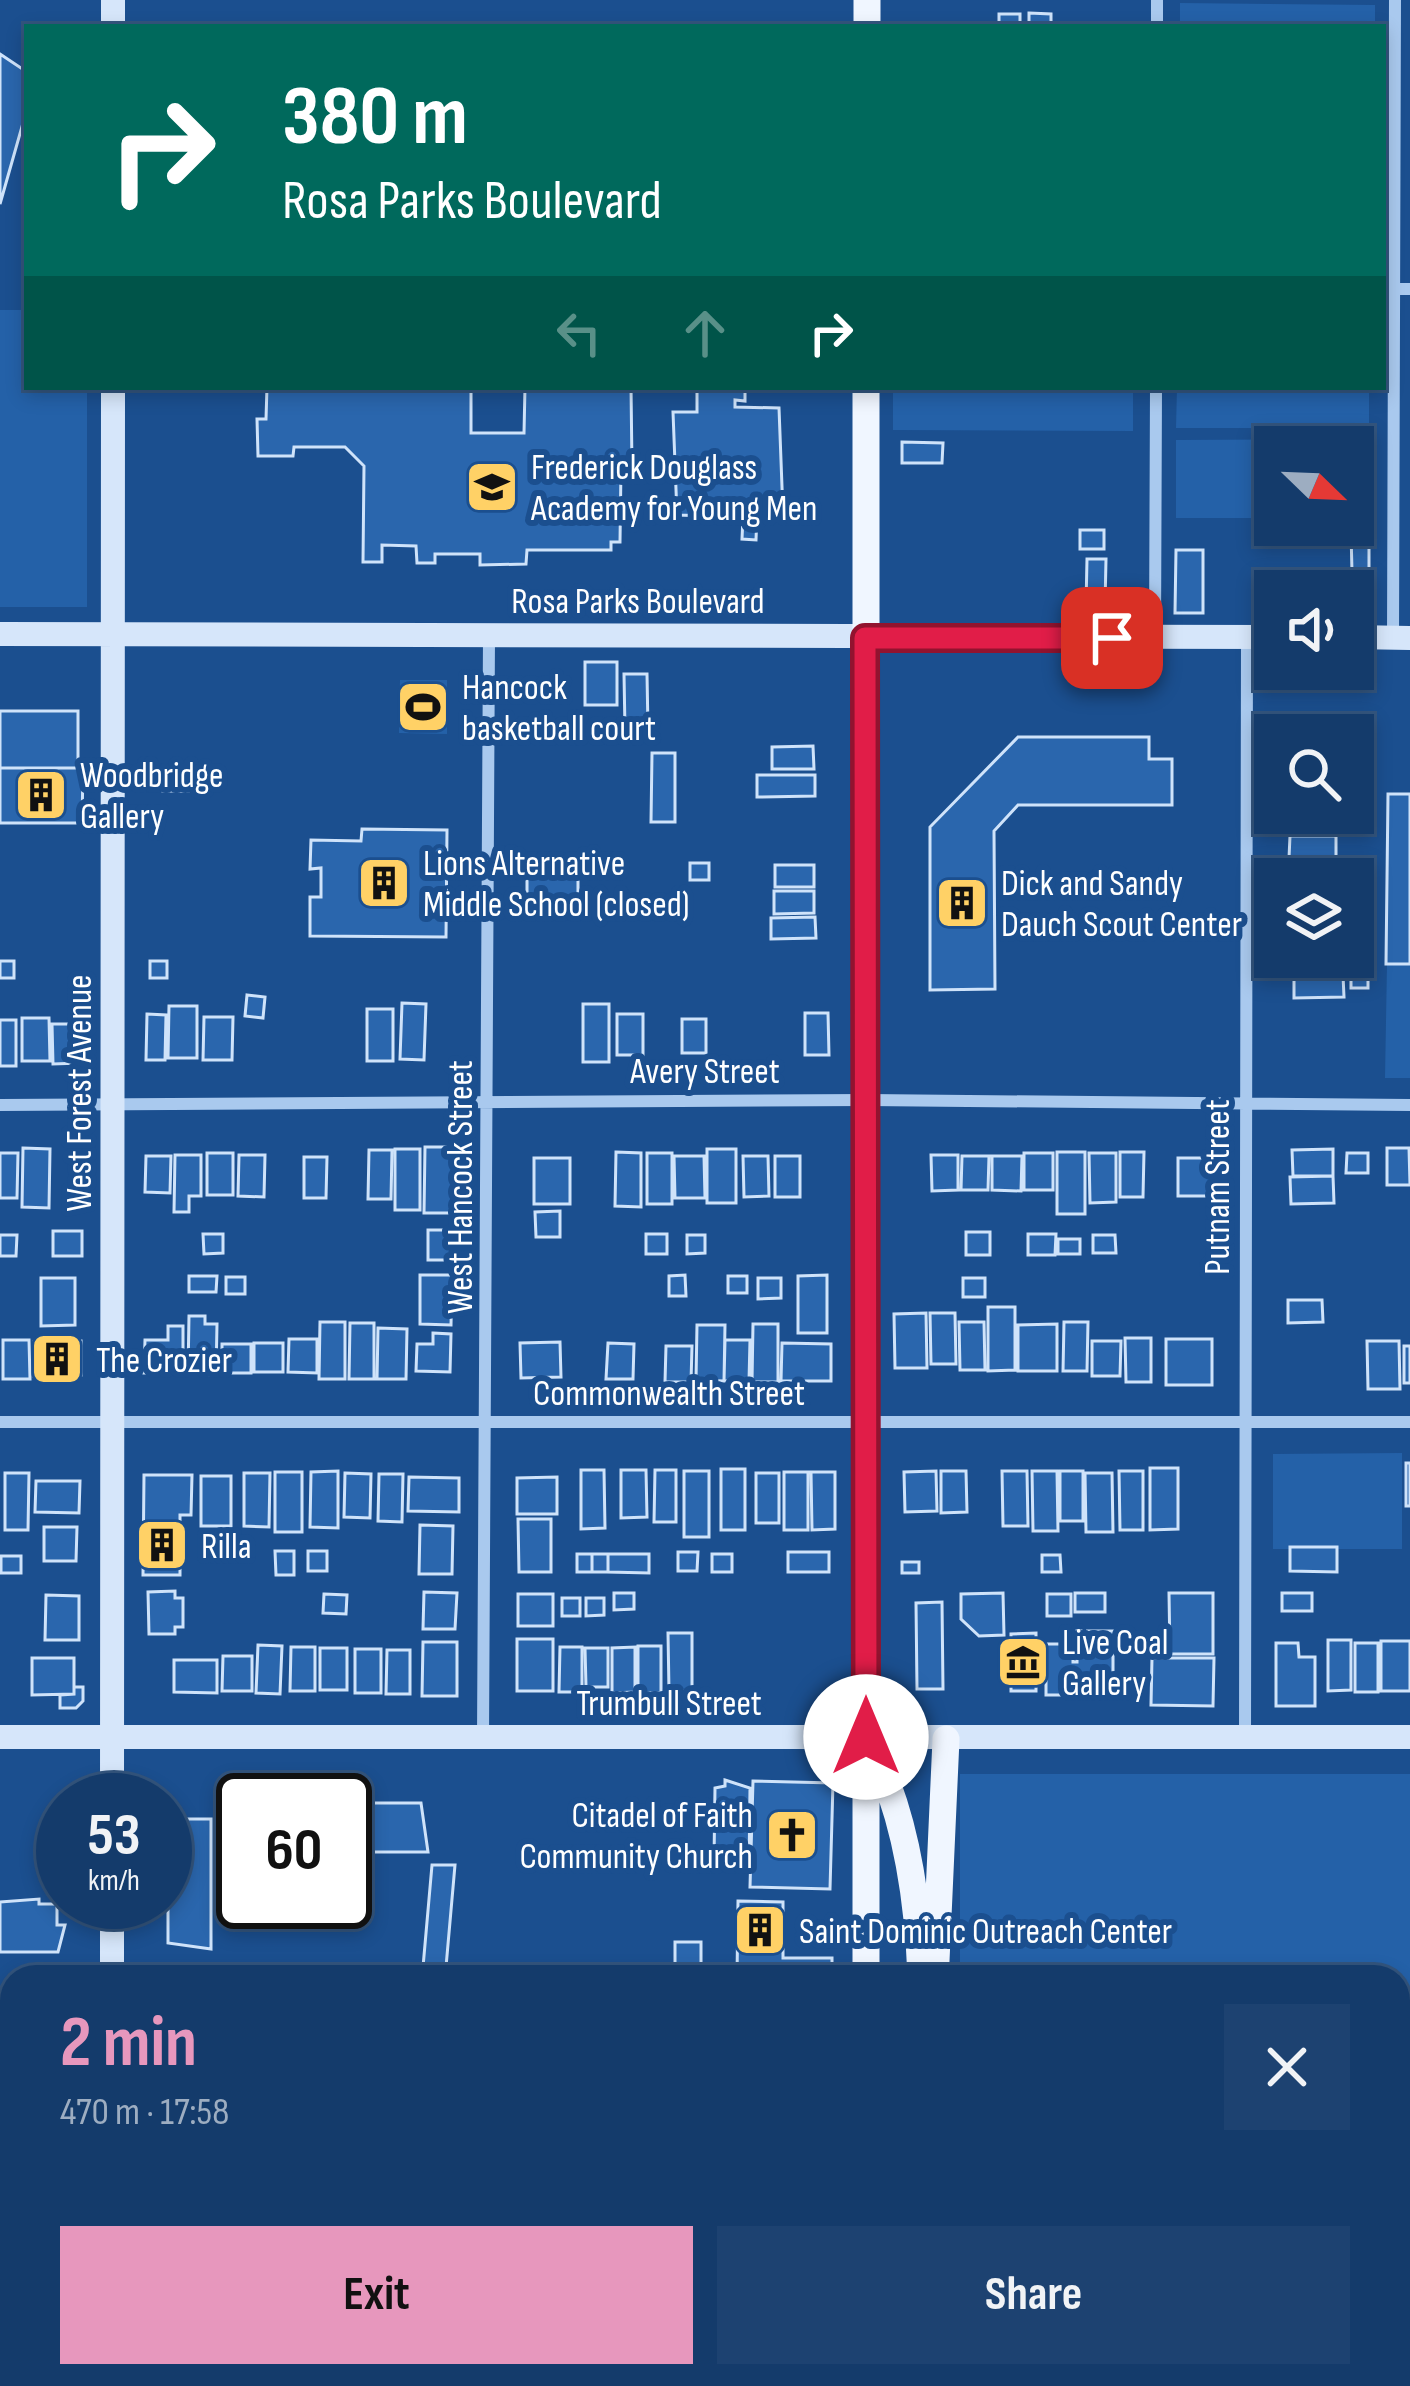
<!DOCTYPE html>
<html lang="en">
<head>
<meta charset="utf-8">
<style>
  :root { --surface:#143b6b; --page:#1d4271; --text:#f1f3f6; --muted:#9dadc1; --line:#33557e; --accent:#e797bd }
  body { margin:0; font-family:"Sofia Sans Condensed",sans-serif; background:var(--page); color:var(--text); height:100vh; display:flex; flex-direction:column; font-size:45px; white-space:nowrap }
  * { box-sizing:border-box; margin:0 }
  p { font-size:39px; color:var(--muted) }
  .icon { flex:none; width:66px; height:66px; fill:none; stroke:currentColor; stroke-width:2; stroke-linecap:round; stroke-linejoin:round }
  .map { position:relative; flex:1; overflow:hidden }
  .panel { position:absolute; left:0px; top:1965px; width:1410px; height:423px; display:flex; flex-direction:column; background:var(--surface); border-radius:36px 36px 0 0; box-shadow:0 6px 18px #0003,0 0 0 3px var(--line) }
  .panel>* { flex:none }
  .banner { position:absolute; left:24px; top:24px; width:1362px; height:366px; border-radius:0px; box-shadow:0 6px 18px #0003,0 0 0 3px var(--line); background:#00695c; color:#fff; overflow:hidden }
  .needle { width:78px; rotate:113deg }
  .controls { position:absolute; left:1254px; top:426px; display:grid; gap:24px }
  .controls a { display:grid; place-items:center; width:120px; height:120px; border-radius:0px; background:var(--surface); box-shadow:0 6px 18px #0003,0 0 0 3px var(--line); font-size:60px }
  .speed { position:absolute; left:36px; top:1773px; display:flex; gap:24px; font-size:60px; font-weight:700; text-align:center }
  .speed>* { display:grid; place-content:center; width:156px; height:156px; border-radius:50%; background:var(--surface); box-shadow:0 6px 18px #0003,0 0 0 3px var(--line); line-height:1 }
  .speed small { font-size:30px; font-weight:400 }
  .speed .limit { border:6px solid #111; border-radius:18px; background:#fff; color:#111 }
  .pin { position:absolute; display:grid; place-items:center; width:102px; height:102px; color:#fff; margin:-51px; border-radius:24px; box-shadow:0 6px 18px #0006 }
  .me { position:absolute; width:132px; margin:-66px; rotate:0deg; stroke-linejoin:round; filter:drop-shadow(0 0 9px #0008) }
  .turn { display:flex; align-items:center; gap:42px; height:252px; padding:0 60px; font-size:54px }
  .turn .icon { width:156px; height:156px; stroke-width:2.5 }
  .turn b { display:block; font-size:84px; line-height:102px }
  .lanes { display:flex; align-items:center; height:114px; padding:0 60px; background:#0003; justify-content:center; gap:60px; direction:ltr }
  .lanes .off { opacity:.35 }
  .round { display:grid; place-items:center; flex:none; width:126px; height:126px; border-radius:0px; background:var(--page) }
  .headline { display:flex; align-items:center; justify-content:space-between; height:204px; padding:0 60px }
  h1 { font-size:72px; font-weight:700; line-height:90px; color:var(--accent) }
  .cta { display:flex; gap:24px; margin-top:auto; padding:24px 60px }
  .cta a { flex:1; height:138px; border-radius:0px; background:var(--accent); color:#111; font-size:48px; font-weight:700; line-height:138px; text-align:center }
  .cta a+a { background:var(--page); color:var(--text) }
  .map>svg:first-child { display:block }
</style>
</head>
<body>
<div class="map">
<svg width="1410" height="2386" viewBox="0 0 1410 2386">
  <rect width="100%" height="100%" fill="#1b4f8f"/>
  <path fill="#2461a8" d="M1180,3L1375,5V27H1180Z
    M0,310H27V387H87V607H0Z
    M893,387H1133V431L893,430Z
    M1177,387H1369V428H1176Z
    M1367,439L1368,518H1353V447H1275V518H1176V440Z
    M400,680H447V734L399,733Z
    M1387,964L1410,965V1078H1385Z
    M1402,1453V1549H1273V1454Z
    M960,1774H1410V2332H1398V1977H960Z"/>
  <path fill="#2a66ad" stroke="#cfe3fa" stroke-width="3" d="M1029,13L1051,14V27H1029Z
    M999,14H1020V27H999Z
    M0,54L27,72V109L0,204Z
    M267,387H471V433H524L525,387H631L632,467H621L620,542H611V550H527L526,564L480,565V554H435V563H417L416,546L382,545V562H363L364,466L345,447H294L293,456H258L257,419H266Z
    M697,387H745V401L735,400V407L779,408L783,513H757L756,540L742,539L743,517L677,515L673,412H697Z
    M902,442L943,443L942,463H902Z
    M1080,530H1104V549H1080Z
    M1351,532H1369V612H1353Z
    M1176,550H1203V613H1175Z
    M1087,559H1106L1105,606H1086Z
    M585,662H617V705H585Z
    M624,674H647L648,730H625Z
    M0,711H78V768H0Z
    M1018,737H1149V759H1172V805H1018L994,831L995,989L930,990V827Z
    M813,746L814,769H772V747Z
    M652,753H675V822H651Z
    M162,767H204V791H163Z
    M0,768H83L82,823H0Z
    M757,775H815V796L757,797Z
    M1388,794H1410V964H1386Z
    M362,829L447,830L446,937L310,936V897H321V868L310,869L311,840L361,841Z
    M1290,836H1336V859L1289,858Z
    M690,863H709V880H690Z
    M775,865H814V887H775Z
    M1344,867L1367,868L1366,887L1344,879Z
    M527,872H578V899H527Z
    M774,891H814V913L774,914Z
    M815,917L816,938L771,939V918Z
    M1293,957H1337L1336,971H1293Z
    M0,961H14V978H0Z
    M150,961H167V978H150Z
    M1343,975L1344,997L1294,998V976Z
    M1351,975H1368V988H1351Z
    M247,995L265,997L263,1018L245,1016Z
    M402,1003L426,1004L424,1060L400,1059Z
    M583,1004H609V1062H583Z
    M169,1006H197V1058H168Z
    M367,1009H393V1061H367Z
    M805,1013H828L829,1055H805Z
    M147,1014L166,1015L165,1060H146Z
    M617,1014H643V1055H617Z
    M204,1017H233L232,1060H203Z
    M22,1018H49L50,1061H22Z
    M682,1019H706V1053H682Z
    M0,1020H16V1066H0Z
    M52,1024H80L81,1063L53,1064Z
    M425,1147H458L457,1213H424Z
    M23,1148L50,1149L49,1208L22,1207Z
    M1387,1148H1409L1410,1185H1387Z
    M395,1149H420V1210H395Z
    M707,1149H736V1203H707Z
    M1333,1149V1176H1293L1292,1150Z
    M369,1150H392L391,1199H368Z
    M616,1152L641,1153V1207L615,1206Z
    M1057,1152H1085V1214H1057Z
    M1120,1152H1144L1143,1197H1120Z
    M0,1153H18L17,1198H0Z
    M207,1153H233V1195H207Z
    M647,1153H672V1204H647Z
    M1024,1153H1053V1190H1024Z
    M1089,1153H1116V1202L1090,1203Z
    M1347,1153H1368V1173H1346Z
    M175,1155H201V1196H189V1212H174Z
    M239,1155H265L264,1197L238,1196Z
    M931,1155H958V1190L932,1191Z
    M146,1156H171L170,1193L145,1192Z
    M674,1156H704L705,1198H675Z
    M743,1156H768L769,1196L744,1197Z
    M775,1156H800V1197H775Z
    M962,1156H989L988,1190H961Z
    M992,1156H1022L1021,1191L992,1190Z
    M304,1157H327L326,1198H304Z
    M534,1158H570V1204H534Z
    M1178,1158H1211V1196H1178Z
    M1333,1176L1334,1203L1291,1204L1290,1177Z
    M560,1211V1237H536L535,1212Z
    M428,1230H456V1260H428Z
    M53,1231H82V1256H53Z
    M966,1232H990V1255H966Z
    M203,1234H223V1253L204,1254Z
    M646,1234H667V1254H646Z
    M1028,1234H1056L1055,1255H1028Z
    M0,1235H17L16,1256H0Z
    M687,1235H705V1253L687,1254Z
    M1093,1235H1115L1116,1253H1093Z
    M1058,1239H1080V1254H1058Z
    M420,1275H452L451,1325L420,1324Z
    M685,1275L686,1296H669V1276Z
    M827,1275V1333H798V1276Z
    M189,1276H217L216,1292H189Z
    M728,1276H747V1293H728Z
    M226,1277H245V1294H226Z
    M41,1278H75V1325L41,1326Z
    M758,1278H781V1298L758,1299Z
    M963,1278H985V1297H963Z
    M1288,1300H1322L1323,1322L1288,1323Z
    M988,1307H1015V1370L988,1371Z
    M926,1313L927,1368H895L894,1314Z
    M930,1313H955L956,1364H931Z
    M189,1316H205V1324H217L216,1375L188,1374Z
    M320,1322H345V1379H319Z
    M959,1322H984L985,1370H960Z
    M1064,1322H1088L1087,1371H1063Z
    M350,1323H374V1379H349Z
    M753,1324H778V1382H752Z
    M1057,1324V1371H1018V1325Z
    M697,1325H725L724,1381L696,1380Z
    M168,1326H183V1373H144L145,1340H168Z
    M378,1328L407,1329L406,1379H377Z
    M433,1333L451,1334L450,1372L416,1371L417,1344H433Z
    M1125,1338H1151V1382H1126Z
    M289,1339H317V1373L288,1372Z
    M1166,1339H1212V1385H1166Z
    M3,1340H29L30,1379H3Z
    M725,1340H750L749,1381H724Z
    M81,1341V1375L34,1376V1342Z
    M1092,1341H1121L1120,1376H1092Z
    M1367,1341H1399L1400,1389H1368Z
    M560,1342L561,1377L521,1378L520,1343Z
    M254,1343H283V1372H254Z
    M608,1343L634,1344L633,1379H606Z
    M782,1343L831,1344V1381H781Z
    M222,1344H251V1373H222Z
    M666,1346H692L691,1382H665Z
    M1404,1346H1410V1383H1404Z
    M1406,1463H1410V1506H1406Z
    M1150,1468H1178V1529L1150,1530Z
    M721,1469H745V1530H721Z
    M581,1470H604L605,1528L581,1529Z
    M621,1470H646L647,1517L621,1518Z
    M655,1470H676V1522H654Z
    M338,1471V1528L310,1527L311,1472Z
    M684,1471H709V1537H684Z
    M936,1471L937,1511L905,1512L904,1472Z
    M941,1471H966L967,1512L941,1513Z
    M1002,1471H1027L1028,1526H1003Z
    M1032,1471H1057L1058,1531H1033Z
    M1060,1471H1083V1521H1060Z
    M1119,1471H1143V1530H1120Z
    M275,1472H302V1532H275Z
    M784,1472H808V1530H784Z
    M811,1472H835V1529L812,1530Z
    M5,1473H29L28,1530H5Z
    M244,1473H270L269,1527L244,1526Z
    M345,1473L371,1474L370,1518L344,1517Z
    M756,1473H779V1523H756Z
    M1085,1473H1112L1113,1532H1086Z
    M379,1474H403L402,1522L378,1521Z
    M144,1475H192L191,1515H180V1575H143Z
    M201,1476H231V1526H201Z
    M409,1477L459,1478V1512L408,1511Z
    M557,1477V1514H517V1478Z
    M36,1481H80L79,1513L35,1512Z
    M518,1519H551V1572H519Z
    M420,1525L453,1526L452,1574H419Z
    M44,1527H77L76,1561H44Z
    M1290,1547H1337V1572L1290,1571Z
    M275,1551H294V1575H276Z
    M308,1551H327V1571H308Z
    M678,1552H698L697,1571H678Z
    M788,1552H829V1572H788Z
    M577,1554H592V1572H577Z
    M592,1554H608V1572H592Z
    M608,1554H649V1573L608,1572Z
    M712,1554H732V1572H712Z
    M1042,1555H1060L1061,1572H1042Z
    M1,1556H21V1573H1Z
    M902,1562H919V1573H902Z
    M175,1591V1598H183V1627H175V1634H149L148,1592Z
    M424,1592L457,1593L455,1629H423Z
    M614,1593H634V1609L614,1610Z
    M1003,1593L1004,1635L979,1636L961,1619V1594Z
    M1075,1593H1105V1612H1075Z
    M1169,1593H1213V1654H1170Z
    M1282,1593H1312V1611H1282Z
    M324,1594L347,1595L346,1614L323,1613Z
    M518,1594H553V1626H518Z
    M1047,1594H1071V1616H1047Z
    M46,1595L79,1596V1640H45Z
    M562,1598H580V1616H562Z
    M586,1598H604V1615L586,1616Z
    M942,1602L943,1689H917L916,1603Z
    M1077,1631H1113V1692H1077L1073,1667V1695H1046V1644H1073V1662H1077Z
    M668,1633H692V1691H669Z
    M1036,1633V1691H1011V1634Z
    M517,1639H553V1691H517Z
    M1328,1640H1351V1690L1328,1691Z
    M1381,1641H1410V1691H1381Z
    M423,1642H457V1696H422Z
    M1276,1643H1298L1299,1657H1315V1706H1276Z
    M1355,1643H1378V1692H1355Z
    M258,1645L282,1646L280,1694L256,1693Z
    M638,1646H661V1693H638Z
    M291,1647H315V1691H290Z
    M560,1647H582V1692H559Z
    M635,1647V1692L612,1693V1648Z
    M320,1648H347V1690H320Z
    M585,1648H608V1687H586Z
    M355,1649H381V1693H355Z
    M387,1650H410V1694H386Z
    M223,1656H252V1691H222Z
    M32,1658H74V1694L32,1695Z
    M1152,1658H1214L1213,1706L1151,1705Z
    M174,1660H217V1693L174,1692Z
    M74,1687H83V1701L76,1708H60V1695L74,1694Z
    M725,1780L750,1788L749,1869H727V1860H714L715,1788L725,1786Z
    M753,1781L833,1783L830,1889L750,1887Z
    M345,1803H421L428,1852H345Z
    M187,1819H211V1949L168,1943V1825H187Z
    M432,1865H455L446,1967H423Z
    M39,1899V1904H57V1925H65L58,1952H0V1902Z
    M738,1901L783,1902V1958H832V1977H737Z
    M675,1942H701V1977H675Z
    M0,2227H12V2256H0Z
    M1398,2269H1410V2302L1398,2303Z
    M0,2278H12V2332H0Z
    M0,2354H12V2376H76V2383L0,2384Z"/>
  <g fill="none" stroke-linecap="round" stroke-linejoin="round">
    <path stroke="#a9c9ee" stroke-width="12" d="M1157,27V0
      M1383,289H1410
      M1155,636L1156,387
      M1393,637L1395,0
      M0,1105L868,1100L1410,1105
      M0,1422H1410
      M1245,1736L1247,637
      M483,1738L489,636"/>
    <path stroke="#d6e6fa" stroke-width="24" d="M113,27V0
      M0,634L1275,637
      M1353,637L1410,638
      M0,1737H1410
      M112,1800L113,387
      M112,1977V1902
      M111,2386V2376"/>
    <path stroke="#f0f6ff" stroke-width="27" d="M867,0V27
      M866,387V1977
      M868,1741C906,1811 918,1898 921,1977
      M936,1961L946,1739
      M865,2386V2376
      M927,2386V2376"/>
  </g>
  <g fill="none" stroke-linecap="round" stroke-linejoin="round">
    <g stroke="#92132f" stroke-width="30">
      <path id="route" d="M866,1737L865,638H1112"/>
    </g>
    <use href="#route" stroke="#e11d48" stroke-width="21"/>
  </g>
  <defs>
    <g id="school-square" transform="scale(2.7)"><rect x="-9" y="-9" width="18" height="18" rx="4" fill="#ffd166" stroke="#1b4f8f"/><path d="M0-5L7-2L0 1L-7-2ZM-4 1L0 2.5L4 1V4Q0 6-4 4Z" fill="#111"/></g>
    <g id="stadium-square" transform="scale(2.7)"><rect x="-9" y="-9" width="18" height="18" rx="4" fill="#ffd166" stroke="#1b4f8f"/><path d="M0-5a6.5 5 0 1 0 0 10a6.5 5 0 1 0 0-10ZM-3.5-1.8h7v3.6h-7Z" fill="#111"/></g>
    <g id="building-square" transform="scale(2.7)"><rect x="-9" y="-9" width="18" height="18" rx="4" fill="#ffd166" stroke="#1b4f8f"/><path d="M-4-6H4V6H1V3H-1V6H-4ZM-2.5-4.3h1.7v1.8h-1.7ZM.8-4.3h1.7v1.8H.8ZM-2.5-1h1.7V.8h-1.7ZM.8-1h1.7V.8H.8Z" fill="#111"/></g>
    <g id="museum-square" transform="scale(2.7)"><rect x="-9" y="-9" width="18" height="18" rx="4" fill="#ffd166" stroke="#1b4f8f"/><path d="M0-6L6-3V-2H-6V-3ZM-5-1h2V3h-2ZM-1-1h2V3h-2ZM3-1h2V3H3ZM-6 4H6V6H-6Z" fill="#111"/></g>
    <g id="church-square" transform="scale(2.7)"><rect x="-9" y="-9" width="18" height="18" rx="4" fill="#ffd166" stroke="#1b4f8f"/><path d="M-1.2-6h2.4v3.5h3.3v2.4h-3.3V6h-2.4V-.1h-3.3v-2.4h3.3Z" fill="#111"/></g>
  </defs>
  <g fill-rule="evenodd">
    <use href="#school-square" x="492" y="487"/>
    <use href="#stadium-square" x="423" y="707"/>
    <use href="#building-square" x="41" y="795"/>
    <use href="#building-square" x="384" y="883"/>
    <use href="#building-square" x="962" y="903"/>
    <use href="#building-square" x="57" y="1359"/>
    <use href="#building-square" x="162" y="1545"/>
    <use href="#museum-square" x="1023" y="1662"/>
    <use href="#church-square" x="792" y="1835"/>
    <use href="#building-square" x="760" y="1930"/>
  </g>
  <g text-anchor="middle" stroke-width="12" stroke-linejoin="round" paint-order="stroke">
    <g font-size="36" fill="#fff" stroke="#1b4f8f" text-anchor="start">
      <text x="531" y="479">Frederick Douglass<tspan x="531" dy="41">Academy for Young Men</tspan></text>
      <text x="462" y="699">Hancock<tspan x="462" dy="41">basketball court</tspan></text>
      <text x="80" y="787">Woodbridge<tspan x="80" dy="41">Gallery</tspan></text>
      <text x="423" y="875">Lions Alternative<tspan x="423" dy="41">Middle School (closed)</tspan></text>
      <text x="1001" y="895">Dick and Sandy<tspan x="1001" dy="41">Dauch Scout Center</tspan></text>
      <text x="96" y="1372">The Crozier</text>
      <text x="201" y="1558">Rilla</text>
      <text x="1062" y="1654">Live Coal<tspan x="1062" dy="41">Gallery</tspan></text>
      <text x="753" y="1827" text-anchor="end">Citadel of Faith<tspan x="753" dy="41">Community Church</tspan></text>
      <text x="799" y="1943">Saint Dominic Outreach Center</text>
    </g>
    <g font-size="36" fill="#fff" stroke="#1b4f8f">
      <text x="638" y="613">Rosa Parks Boulevard</text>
      <text x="705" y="1083">Avery Street</text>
      <text transform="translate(78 1093) rotate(-90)" y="13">West Forest Avenue</text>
      <text transform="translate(459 1187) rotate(-90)" y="13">West Hancock Street</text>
      <text transform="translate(1216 1187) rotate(-90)" y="13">Putnam Street</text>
      <text x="669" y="1405">Commonwealth Street</text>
      <text x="669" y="1715">Trumbull Street</text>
    </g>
  </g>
</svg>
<div class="controls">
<a><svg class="needle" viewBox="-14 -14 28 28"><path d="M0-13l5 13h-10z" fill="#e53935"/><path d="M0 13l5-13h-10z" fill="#9dadc1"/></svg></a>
<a><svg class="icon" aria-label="sound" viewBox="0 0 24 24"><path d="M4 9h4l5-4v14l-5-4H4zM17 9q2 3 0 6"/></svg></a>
<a><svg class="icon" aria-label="search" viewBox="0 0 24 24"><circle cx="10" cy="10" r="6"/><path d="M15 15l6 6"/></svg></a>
<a><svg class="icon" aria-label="layers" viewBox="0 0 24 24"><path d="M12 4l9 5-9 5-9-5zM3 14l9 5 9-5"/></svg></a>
</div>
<div class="speed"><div>53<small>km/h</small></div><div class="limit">60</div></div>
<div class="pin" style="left:1112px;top:638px;background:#d93025"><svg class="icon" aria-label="arrive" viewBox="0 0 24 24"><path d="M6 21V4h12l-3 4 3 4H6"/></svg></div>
<svg class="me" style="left:866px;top:1737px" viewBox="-20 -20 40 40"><circle r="19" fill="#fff"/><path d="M0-13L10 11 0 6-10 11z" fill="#e11d48"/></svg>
<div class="banner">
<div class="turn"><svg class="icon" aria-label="right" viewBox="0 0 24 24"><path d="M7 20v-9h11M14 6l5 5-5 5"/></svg><div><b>380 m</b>Rosa Parks Boulevard</div></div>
<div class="lanes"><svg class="icon off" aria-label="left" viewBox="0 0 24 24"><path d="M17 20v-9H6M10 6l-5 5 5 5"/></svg><svg class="icon off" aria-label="ahead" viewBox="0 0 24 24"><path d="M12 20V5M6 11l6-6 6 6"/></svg><svg class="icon" aria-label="right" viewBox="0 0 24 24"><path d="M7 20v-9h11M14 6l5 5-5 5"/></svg></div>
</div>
<section class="panel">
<div class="headline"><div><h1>2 min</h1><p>470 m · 17:58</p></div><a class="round"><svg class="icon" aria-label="close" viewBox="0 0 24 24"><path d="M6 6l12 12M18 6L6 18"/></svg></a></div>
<div class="cta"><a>Exit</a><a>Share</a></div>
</section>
</div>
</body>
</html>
